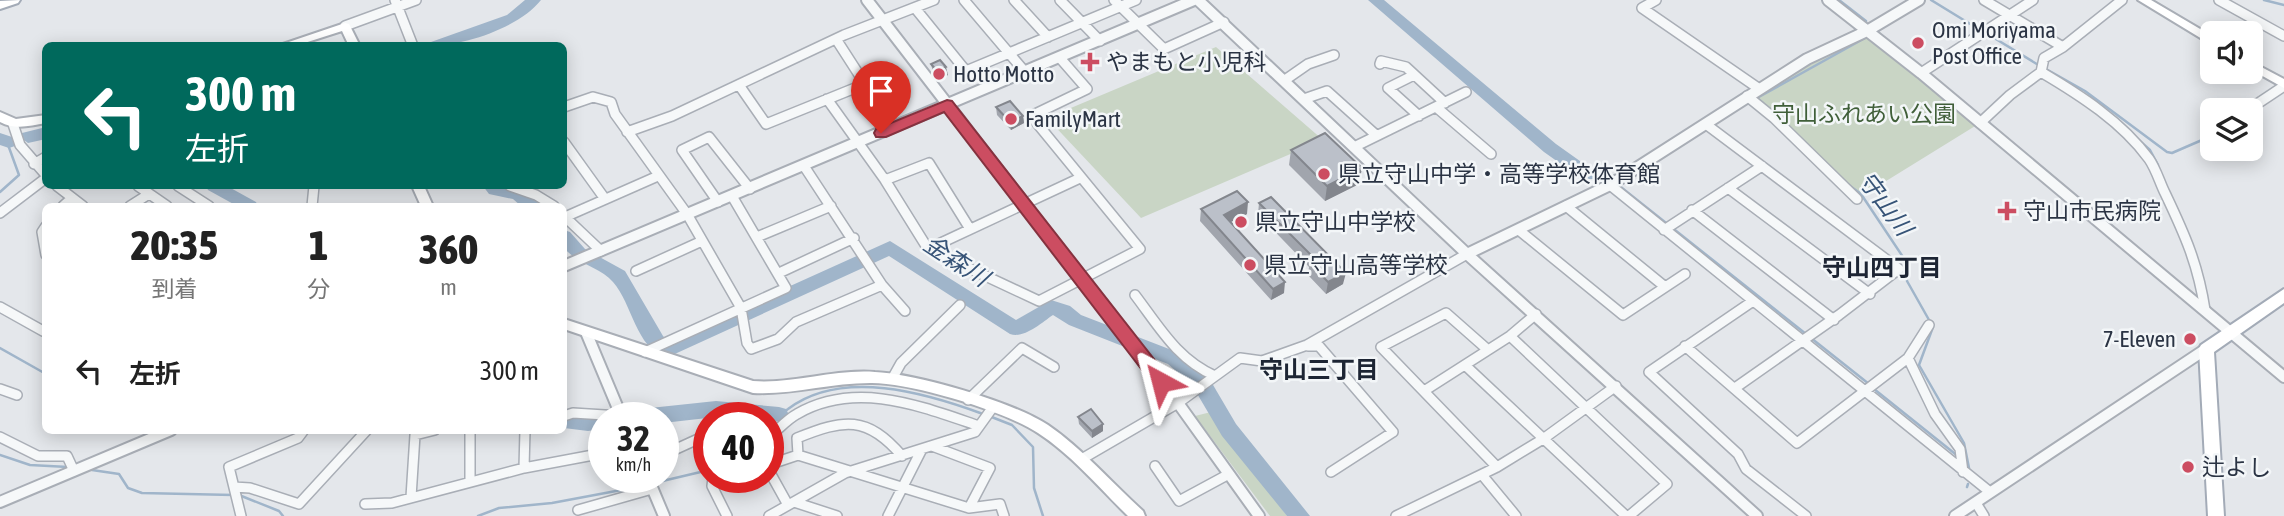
<!DOCTYPE html>
<html lang="ja">
<head>
<meta charset="utf-8">
<style>
  :root { --surface:#fff; --page:#f6f6f6; --text:#222; --muted:#767676 }
  body { margin:0; font-family:"Asap Condensed","Noto Sans JP",sans-serif; background:var(--page); color:var(--text); height:100vh; display:flex; flex-direction:column; font-size:26px; white-space:nowrap }
  * { box-sizing:border-box; margin:0 }
  p { font-size:23px; color:var(--muted) }
  .icon { flex:none; width:38px; height:38px; fill:none; stroke:currentColor; stroke-width:2; stroke-linecap:round; stroke-linejoin:round }
  .map { position:relative; flex:1; overflow:hidden }
  .sheet { position:absolute; left:42px; top:203px; width:525px; height:231px; display:flex; flex-direction:column; background:var(--surface); border-radius:10px; box-shadow:0 4px 18px #0003 }
  .sheet>* { flex:none }
  .hud { position:absolute; left:42px; top:42px; width:525px; height:147px; border-radius:10px; box-shadow:0 4px 18px #0003; background:#00695c; color:#fff; overflow:hidden }
  .controls { position:absolute; left:2200px; top:21px; display:grid; gap:14px }
  .controls a { display:grid; place-items:center; width:63px; height:63px; border-radius:10px; background:var(--surface); box-shadow:0 4px 18px #0003; font-size:35px }
  .speed { position:absolute; left:588px; top:402px; display:flex; gap:14px; font-size:35px; font-weight:700; text-align:center }
  .speed>* { display:grid; place-content:center; width:91px; height:91px; border-radius:50%; background:var(--surface); box-shadow:0 4px 18px #0003; line-height:1 }
  .speed small { font-size:18px; font-weight:400 }
  .speed .limit { border:10px solid #d22; background:#fff; color:#111 }
  .pin { position:absolute; display:grid; place-items:center; width:60px; height:60px; color:#fff; margin:-72px -30px; border-radius:50% 50% 50% 0; rotate:-45deg; box-shadow:0 0 7px #0007 }
  .pin .icon { rotate:45deg }
  .me { position:absolute; width:77px; margin:-38px; rotate:322deg; stroke-linejoin:round; filter:drop-shadow(0 0 5px #0008) }
  .turn { display:flex; align-items:center; gap:24px; height:147px; padding:0 28px; font-size:32px }
  .turn .icon { width:91px; height:91px; stroke-width:2.5 }
  .turn b { display:block; font-size:49px; line-height:60px }
  .eta { display:flex; justify-content:space-evenly; align-items:center; height:119px; text-align:center }
  .eta b { font-size:42px; font-weight:800; line-height:49px }
  ul { padding:0; list-style:none }
  li { display:flex; align-items:center; gap:21px; height:98px; padding:0 28px }
  li div { flex:1 }
  li b { display:block; font-size:26px }
  li em { font-style:normal }
  .map>svg:first-child { display:block }
</style>
</head>
<body>
<div class="map">
<svg width="2284" height="516" viewBox="0 0 2284 516">
  <rect width="100%" height="100%" fill="#e4e7eb"/>
  <path fill="#c9d5c5" d="M1867,31L1980,123L1857,199L1747,96Z
    M1216,47L1323,140L1141,218L1047,118Z
    M1211,412L1287,516H1270L1195,416Z"/>
  <g fill="none" stroke-linecap="round" stroke-linejoin="round">
    <path stroke="#a0b5ca" stroke-width="2.5" d="M1839,0L1866,21
      M1931,0L1980,30
      M2264,0L2284,5
      M1986,33L2040,66
      M2046,69L2085,91L2167,152L2172,153L2202,140
      M2090,97L2150,150L2158,165
      M1763,103L1757,98L1865,38
      M1588,175L1607,181
      M1846,183L1861,194L1905,260L1907,281L1933,327L1919,365L1964,443L1969,468
      M1617,184L1806,334
      M0,192L19,175L7,142
      M1811,338L1869,384
      M0,348L46,374
      M1874,389L1959,457
      M989,416L1012,425L1033,447L1034,488L1043,516
      M768,428C774,422 781,414 788,409C842,368 926,393 983,414
      M0,455L30,465L68,467
      M92,470L119,474L128,488L142,493L233,495
      M654,483L709,470
      M1967,487L1968,484
      M239,495L279,511L283,516
      M478,516L499,508L552,503L648,485"/>
    <path fill="#a0b5ca" fill-rule="evenodd" d="M525,0H541C519,28 463,46 429,46L431,42L507,15Z
      M1368,0H1384L1556,144L1594,171L1596,175L1594,179H1582L1544,152Z
      M46,127V139L28,143L20,137L22,133Z
      M0,133L15,138L17,142L15,146L9,148L0,145Z
      M206,186H227L256,202L258,206H237L208,190Z
      M483,186C504,184 528,185 540,206H521L513,199L489,194Z
      M564,230L570,232L585,249L625,271L663,336L668,341L890,241L1016,320L1051,300L1070,306L1081,315L1182,354L1206,373L1236,424L1310,516H1287L1222,436L1192,385L1168,364L1069,325L1053,315C1041,323 1024,339 1010,334L889,256L666,358C636,348 632,303 613,282C601,268 578,264 564,248Z
      M716,401L779,407L786,409L789,415L786,421L768,422V418L716,417L663,423V418H621L624,412L631,410Z
      M564,412L588,415L604,413L612,418H604V429L588,431L564,428Z"/>
    <g stroke="#a9aeb6" stroke-width="12">
      <path id="minor" d="M395,0L413,46
        M964,0L1025,72
        M1014,0L1048,37
        M1060,0L1100,41
        M1114,0L1164,49L1224,22
        M1656,0L1642,8L1758,88
        M1984,0L2063,47
        M2219,0L2284,36
        M915,8L966,71L1136,0
        M345,26L416,0
        M1380,64L1381,61L1406,67L1445,103
        M2041,72C2080,95 2122,122 2149,159C2156,169 2160,183 2165,193C2185,235 2198,264 2205,310
        M1921,73L2033,0
        M1414,75L1388,88L1419,116
        M1285,80L1308,64L1334,55
        M739,85L766,124L865,84L836,39
        M1747,96L1774,118L1857,199
        M827,99L885,180L928,249L1039,301L1140,249L1031,116L1087,89L1060,58
        M1304,99L1327,91L1376,135
        M564,107L593,97L611,102L615,114L687,214L741,308L747,343L751,349L778,339L796,322L882,285
        M1436,107L1491,154
        M2248,110L2284,86
        M1980,123L2010,95L2041,72L2044,58L2063,47L2122,0
        M13,124L20,145L46,175
        M1707,125L1899,269L1839,315L1735,388
        M627,132L672,116L844,35L934,0
        M564,142L605,199
        M1354,147L1466,92
        M34,164L46,157
        M804,166L882,285L905,311
        M885,180L929,163L970,229
        M1610,185L1990,492
        M57,186L83,206
        M138,186L167,206
        M178,186L209,206
        M510,186L536,195L554,206
        M1728,188L1870,294
        M718,202L682,150L709,137L750,189
        M63,206L72,198
        M130,206L149,194
        M312,206L314,186
        M1566,206L1664,286
        M1692,210L1834,320
        M0,213L46,178
        M564,216L601,251
        M565,217L658,176
        M46,226L42,232L46,255
        M1664,230L1762,166
        M1520,231L1623,315L1685,274
        M757,237L831,206
        M928,249L1080,178
        M636,271L702,241
        M779,273L854,238
        M1135,295C1160,328 1177,359 1215,376
        M1753,301L1649,372L1738,454L1746,469L1806,516
        M0,307L43,331L46,329
        M1510,336L1667,484L1629,516
        M1308,346H1319L1393,432L1331,472
        M1685,346L1797,443L1908,358L1929,325
        M1488,350L1446,313L1381,347L1497,467
        M645,352L786,288L732,196
        M1908,358L1935,414L1960,449L1963,472
        M1466,366L1626,516
        M892,379L901,363L960,305
        M0,389L17,395
        M1424,391L1510,336L1536,314
        M968,400L1022,348L1054,367
        M564,416L573,413L621,416
        M470,430V482
        M0,437L38,456H67L74,471
        M768,438C778,430 786,420 797,414C856,380 920,406 979,426
        M932,446L990,468L969,508
        M663,455L698,439L709,437
        M798,455L797,438C844,419 867,415 902,456
        M1080,460L1178,403L1240,358L1262,361L1307,345L1467,254
        M768,465L798,455L969,508L1000,504L1004,516
        M1155,466L1179,501L1229,474
        M524,468L525,430
        M768,469L788,505
        M1483,476L1516,516
        M713,478L712,486L727,516
        M234,487L250,488L299,504L367,430
        M411,497L415,435L435,430
        M794,502L837,516
        M1976,503L1984,516
        M365,504L392,503L524,468L604,453
        M578,510L652,489
        M241,516L229,467L298,438L304,430
        M769,516L845,473L975,432L993,407
        M888,516L922,449
        M1396,516L1497,467L1543,439L1616,386"/>
    </g>
    <g stroke="#a9aeb6" stroke-width="14">
      <path id="tertiary" d="M867,0L1178,403L1259,516
        M1198,0L1467,254L1757,516
        M1828,0L1921,73L2284,377
        M1467,254L1610,185L1807,59L1867,31L1919,0
        M564,266L1194,0
        M586,332L622,418
        M648,478L664,516
        M0,502L171,430
        M1955,516L2206,349"/>
    </g>
    <g stroke="#a9aeb6" stroke-width="4">
      <path id="secondary" d="M2138,0H2151L2212,36V45Z
        M345,23L349,24L360,46H349L342,31L295,46H277Z
        M2250,61L2284,79V88L2250,69Z
        M0,112L16,119L46,115V123C29,126 15,130 0,122Z
        M412,186H424L433,206H421Z
        M564,319L753,381C794,384 834,369 875,372C918,374 1013,402 1048,425C1083,449 1112,483 1143,511L1145,516H1128C1099,488 1072,455 1038,433C1005,411 909,382 870,383C830,383 793,395 753,393L564,329Z"/>
    </g>
    <g stroke="#a3abb7" stroke-width="4">
      <path id="primary" d="M20,0L18,3L0,9V1Z
        M2284,289V303L2214,352L2224,516H2208L2199,349L2201,345Z"/>
    </g>
    <use href="#minor" stroke="#f6f8f9" stroke-width="9"/>
    <use href="#tertiary" stroke="#f6f8f9" stroke-width="10"/>
    <use href="#secondary" fill="#fff" fill-rule="evenodd"/>
    <use href="#primary" fill="#fff" fill-rule="evenodd"/>
  </g>
  <path fill="#a1a5ad" d="M931,64L948,75L938,79L933,72Z
    M996,107L1023,116L1024,123L1011,130L997,115Z
    M1291,150L1359,184L1325,201L1289,165Z
    M1259,203L1343,284L1326,294L1308,275L1309,267L1258,214Z
    M1201,209L1247,214L1230,222L1284,293L1271,300L1200,221Z
    M1078,417L1103,431L1092,438L1079,424Z"/>
  <path fill="#83868d" d="M946,67L948,75L938,79L937,71Z
    M1023,116L1024,123L1011,130L1010,122Z
    M1362,168L1359,184L1325,201L1327,186Z
    M1248,202L1247,214L1223,226L1224,215Z
    M1346,273L1343,284L1326,294L1328,282Z
    M1285,282L1284,293L1271,300L1273,289Z
    M1103,424V431L1092,438V431Z"/>
  <path fill="#bbc0c9" stroke="#83868d" stroke-width="2" d="M940,60L946,67L937,71L931,64Z
    M1010,101L1023,116L1010,122L996,107Z
    M1325,133L1362,168L1327,186L1291,150Z
    M1237,191L1248,202L1224,215L1285,282L1273,289L1201,209Z
    M1271,197L1346,273L1328,282L1310,263L1316,260L1259,203Z
    M1091,409L1103,424L1092,431L1078,417Z"/>
  <path fill="#cc4d61" stroke="#85323f" stroke-width="2" d="M947,100L952,101L1168,377L1170,382L1168,387L1161,389L1155,387L944,112L886,137H876L874,133L876,129Z"/>
  <g fill="#cc4d61" stroke="#f3f6f8" stroke-width="2.5">
    <circle cx="1918" cy="43" r="7"/>
    <path d="M1086.5 51.5h7v7h7v7h-7v7h-7v-7h-7v-7h7z"/>
    <circle cx="939" cy="74" r="7"/>
    <circle cx="1011" cy="119" r="7"/>
    <circle cx="1324" cy="174" r="7"/>
    <path d="M2003.5 200.5h7v7h7v7h-7v7h-7v-7h-7v-7h7z"/>
    <circle cx="1241" cy="222" r="7"/>
    <circle cx="1250" cy="265" r="7"/>
    <circle cx="2190" cy="339" r="7"/>
    <circle cx="2188" cy="467" r="7"/>
  </g>
  <g text-anchor="middle" stroke-width="5" stroke-linejoin="round" paint-order="stroke">
    <g font-size="23" fill="#2b3444" stroke="#f3f6f8" text-anchor="start">
      <text x="1932" y="38">Omi Moriyama<tspan x="1932" dy="26">Post Office</tspan></text>
      <text x="1106" y="70">やまもと小児科</text>
      <text x="953" y="82">Hotto Motto</text>
      <text x="1025" y="127">FamilyMart</text>
      <text x="1338" y="182">県立守山中学・高等学校体育館</text>
      <text x="2023" y="219">守山市民病院</text>
      <text x="1255" y="230">県立守山中学校</text>
      <text x="1264" y="273">県立守山高等学校</text>
      <text x="2176" y="347" text-anchor="end">7-Eleven</text>
      <text x="2202" y="475">辻よし</text>
    </g>
    <g font-size="23" fill="#405f39" stroke="#f3f6f8">
      <text x="1864" y="122">守山ふれあい公園</text>
    </g>
    <g font-size="24" font-style="italic" fill="#365377" stroke="#f3f6f8">
      <text transform="translate(1885 204) rotate(53)" y="8">守山川</text>
      <text transform="translate(956 261) rotate(33)" y="8">金森川</text>
    </g>
    <g font-size="24" font-weight="bold" fill="#1d2534" stroke="#f3f6f8">
      <text x="1882" y="276">守山四丁目</text>
      <text x="1319" y="378">守山三丁目</text>
    </g>
  </g>
</svg>
<div class="controls">
<a><svg class="icon" aria-label="sound" viewBox="0 0 24 24"><path d="M4 9h4l5-4v14l-5-4H4zM17 9q2 3 0 6"/></svg></a>
<a><svg class="icon" aria-label="layers" viewBox="0 0 24 24"><path d="M12 4l9 5-9 5-9-5zM3 14l9 5 9-5"/></svg></a>
</div>
<div class="speed"><div>32<small>km/h</small></div><div class="limit">40</div></div>
<div class="pin" style="left:881px;top:133px;background:#d93025"><svg class="icon" aria-label="arrive" viewBox="0 0 24 24"><path d="M6 21V4h12l-3 4 3 4H6"/></svg></div>
<svg class="me" style="left:1161px;top:382px" viewBox="-20 -20 40 40"><path d="M0-17L14 15 0 8-14 15z" fill="#cc4d61" stroke="#fff" stroke-width="4"/></svg>
<div class="hud">
<div class="turn"><svg class="icon" aria-label="left" viewBox="0 0 24 24"><path d="M17 20v-9H6M10 6l-5 5 5 5"/></svg><div><b>300 m</b>左折</div></div>
</div>
<section class="sheet">
<div class="eta">
<div><b>20:35</b><p>到着</p></div>
<div><b>1</b><p>分</p></div>
<div><b>360</b><p>m</p></div>
</div>
<ul>
<li><svg class="icon" aria-label="left" viewBox="0 0 24 24"><path d="M17 20v-9H6M10 6l-5 5 5 5"/></svg><div><b>左折</b></div><em>300 m</em></li>
</ul>
</section>
</div>
</body>
</html>
